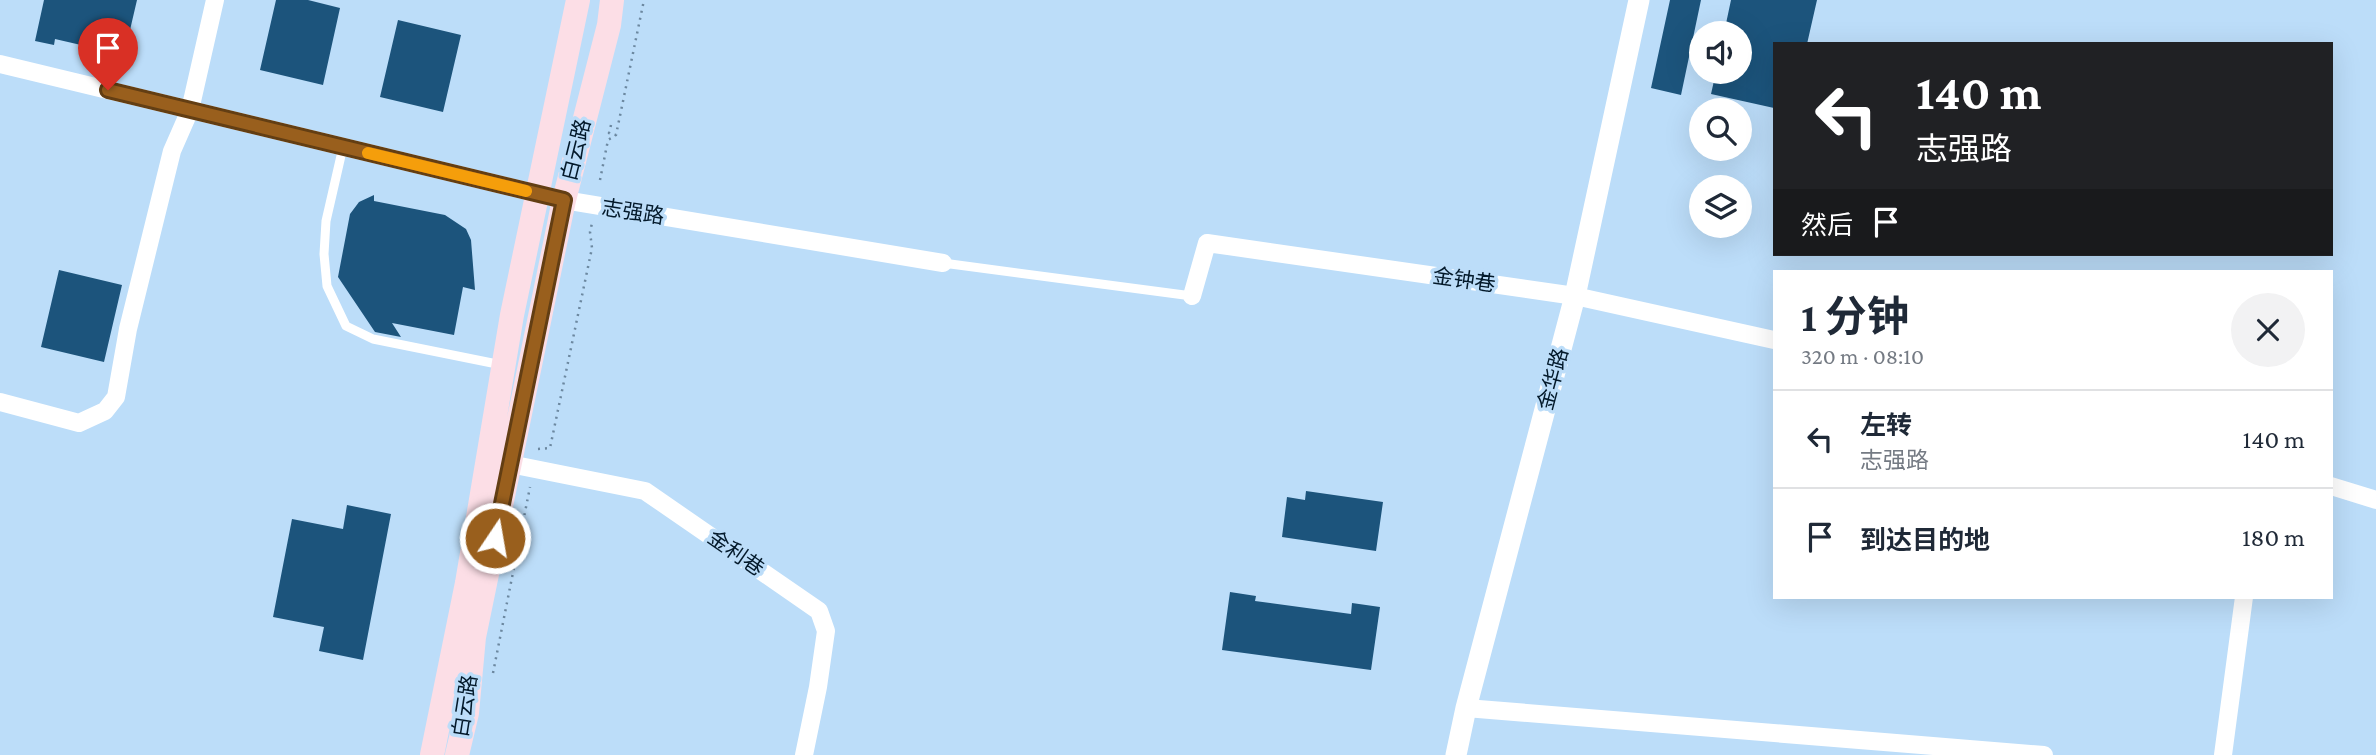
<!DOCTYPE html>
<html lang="zh">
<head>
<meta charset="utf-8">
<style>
  :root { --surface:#fff; --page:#f2f2f3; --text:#1f2937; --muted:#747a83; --line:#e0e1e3 }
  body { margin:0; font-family:"Crimson Pro","Noto Sans SC",serif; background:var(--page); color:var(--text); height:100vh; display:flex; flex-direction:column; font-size:26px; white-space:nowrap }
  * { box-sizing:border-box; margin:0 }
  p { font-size:23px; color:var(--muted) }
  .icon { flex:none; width:38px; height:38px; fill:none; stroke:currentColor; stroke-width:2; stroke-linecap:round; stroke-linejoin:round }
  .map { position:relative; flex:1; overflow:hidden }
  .side { position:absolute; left:1773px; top:270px; width:560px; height:329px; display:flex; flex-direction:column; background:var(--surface); border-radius:0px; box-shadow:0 7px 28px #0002 }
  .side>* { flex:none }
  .banner { position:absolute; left:1773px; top:42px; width:560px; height:214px; border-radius:0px; box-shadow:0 7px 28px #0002; background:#202124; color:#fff; overflow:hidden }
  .buttons { position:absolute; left:1689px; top:21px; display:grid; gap:14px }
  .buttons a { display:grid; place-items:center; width:63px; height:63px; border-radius:50%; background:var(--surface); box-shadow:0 7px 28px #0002; font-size:35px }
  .pin { position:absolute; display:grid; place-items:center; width:60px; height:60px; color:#fff; margin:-72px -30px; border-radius:50% 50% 50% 0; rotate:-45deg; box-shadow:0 0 7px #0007 }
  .pin .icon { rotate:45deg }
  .me { position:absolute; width:77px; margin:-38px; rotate:12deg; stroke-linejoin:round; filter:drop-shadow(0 0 5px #0008) }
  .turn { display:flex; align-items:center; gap:24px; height:147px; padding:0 28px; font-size:32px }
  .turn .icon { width:91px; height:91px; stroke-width:2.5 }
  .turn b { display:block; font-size:49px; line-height:60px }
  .then { display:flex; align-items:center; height:66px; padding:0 28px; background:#0003; gap:14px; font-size:26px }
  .round { display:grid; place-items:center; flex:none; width:74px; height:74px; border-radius:37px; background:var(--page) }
  .head { display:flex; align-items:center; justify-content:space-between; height:119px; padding:0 28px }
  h1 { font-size:42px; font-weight:700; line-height:52px }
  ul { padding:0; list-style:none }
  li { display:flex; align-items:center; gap:21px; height:98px; padding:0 28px; border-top:2px solid var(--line) }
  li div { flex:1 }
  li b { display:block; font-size:26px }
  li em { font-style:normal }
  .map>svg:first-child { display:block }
</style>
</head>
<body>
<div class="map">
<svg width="2376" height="755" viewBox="0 0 2376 755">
  <rect width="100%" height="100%" fill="#bcddf9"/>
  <path fill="#1c547c" d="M44,0H137L123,60L106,57L107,51L55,39L54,45L35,41Z
    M276,0H308L340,8L323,85L260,70Z
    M1670,0H1701L1681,95L1651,88Z
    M1731,0H1817L1807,44H1774V108L1711,94L1716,72H1740V33H1724Z
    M398,20L461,35L443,112L380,97Z
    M374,195V201L445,215L466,229L471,240L475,290L463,287L454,335L392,323L401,337L375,332L338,277L350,214L359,202Z
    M59,270L122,285L104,362L41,347Z
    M1306,491L1383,502L1376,551L1282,537L1287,497L1305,500Z
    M347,505L391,514L363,660L319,651L324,627L273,617L292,519L343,529Z
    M1230,592L1256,596L1255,601L1351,614L1352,603L1380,607L1371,670L1222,650Z"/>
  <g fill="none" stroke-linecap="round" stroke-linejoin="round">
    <path stroke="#6c88a0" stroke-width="2.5" stroke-dasharray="2 5" stroke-linecap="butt" d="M611,125L609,133L616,135
      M600,180L608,140L616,135L644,0
      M538,449L550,448L592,248L590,232L592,223
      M493,673L530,487"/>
    <path stroke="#fff" stroke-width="9" d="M343,147L326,221L324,254L327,286L346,326L373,339L502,365
      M943,263L1192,296"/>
    <path stroke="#fff" stroke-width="18" d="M0,64L564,200L943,263
      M1192,296L1207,243L1575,296L1774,340
      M0,402L79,423L105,411L116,397L128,329L172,151L190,110L215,0
      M510,464L645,491L819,611L826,631L818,687L804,755
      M2331,486L2376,500
      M1466,708L2044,755
      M2223,755L2244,597"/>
    <path stroke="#fff" stroke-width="21" d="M1456,755L1466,708L1575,296L1639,0"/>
    <path stroke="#fcdee6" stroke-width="24" d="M432,755L467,583L512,315L578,0
      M457,755L467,713L474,637L564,200L609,25L612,0"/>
  </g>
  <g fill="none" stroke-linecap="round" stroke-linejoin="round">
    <g stroke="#633e13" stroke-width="18">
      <path id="route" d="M108,90L564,200L495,538"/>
    </g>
    <use href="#route" stroke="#995f1d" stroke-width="12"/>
    <path stroke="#f59e0b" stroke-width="12" d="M368,153L526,191"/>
  </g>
  <g text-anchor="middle" stroke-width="7" stroke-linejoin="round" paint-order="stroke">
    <g font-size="21" fill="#03192a" stroke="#bcddf9">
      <text transform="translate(576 150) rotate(-76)" y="7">白云路</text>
      <text transform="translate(633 212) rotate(9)" y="7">志强路</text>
      <text transform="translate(1464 280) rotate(8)" y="7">金钟巷</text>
      <text transform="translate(1553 379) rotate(-75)" y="7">金华路</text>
      <text transform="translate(736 553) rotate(35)" y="7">金利巷</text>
      <text transform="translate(465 706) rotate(-81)" y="7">白云路</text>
    </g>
  </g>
</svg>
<div class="buttons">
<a><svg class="icon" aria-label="sound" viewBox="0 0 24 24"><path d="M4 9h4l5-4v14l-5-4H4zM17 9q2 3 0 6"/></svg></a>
<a><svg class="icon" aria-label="search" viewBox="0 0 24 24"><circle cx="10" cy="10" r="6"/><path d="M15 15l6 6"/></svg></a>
<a><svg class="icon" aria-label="layers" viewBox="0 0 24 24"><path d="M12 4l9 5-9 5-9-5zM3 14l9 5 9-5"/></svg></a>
</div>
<div class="pin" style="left:108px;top:90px;background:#d93025"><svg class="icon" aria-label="arrive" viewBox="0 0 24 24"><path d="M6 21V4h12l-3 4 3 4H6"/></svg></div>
<svg class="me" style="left:495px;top:538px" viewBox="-20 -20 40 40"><circle r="17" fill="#995f1d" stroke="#fff" stroke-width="3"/><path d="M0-11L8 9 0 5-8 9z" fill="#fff"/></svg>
<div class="banner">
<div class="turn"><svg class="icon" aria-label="left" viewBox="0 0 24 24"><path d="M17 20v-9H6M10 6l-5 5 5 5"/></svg><div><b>140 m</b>志强路</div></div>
<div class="then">然后<svg class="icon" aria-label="arrive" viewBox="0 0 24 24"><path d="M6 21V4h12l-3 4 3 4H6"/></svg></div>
</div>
<section class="side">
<div class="head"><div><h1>1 分钟</h1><p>320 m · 08:10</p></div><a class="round"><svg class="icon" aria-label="close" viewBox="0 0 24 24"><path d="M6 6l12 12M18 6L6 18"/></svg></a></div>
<ul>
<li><svg class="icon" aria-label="left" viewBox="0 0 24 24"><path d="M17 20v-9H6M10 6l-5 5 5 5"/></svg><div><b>左转</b><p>志强路</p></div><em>140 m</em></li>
<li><svg class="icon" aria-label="arrive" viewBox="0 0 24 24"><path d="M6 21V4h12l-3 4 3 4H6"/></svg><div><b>到达目的地</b></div><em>180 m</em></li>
</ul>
</section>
</div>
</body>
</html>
